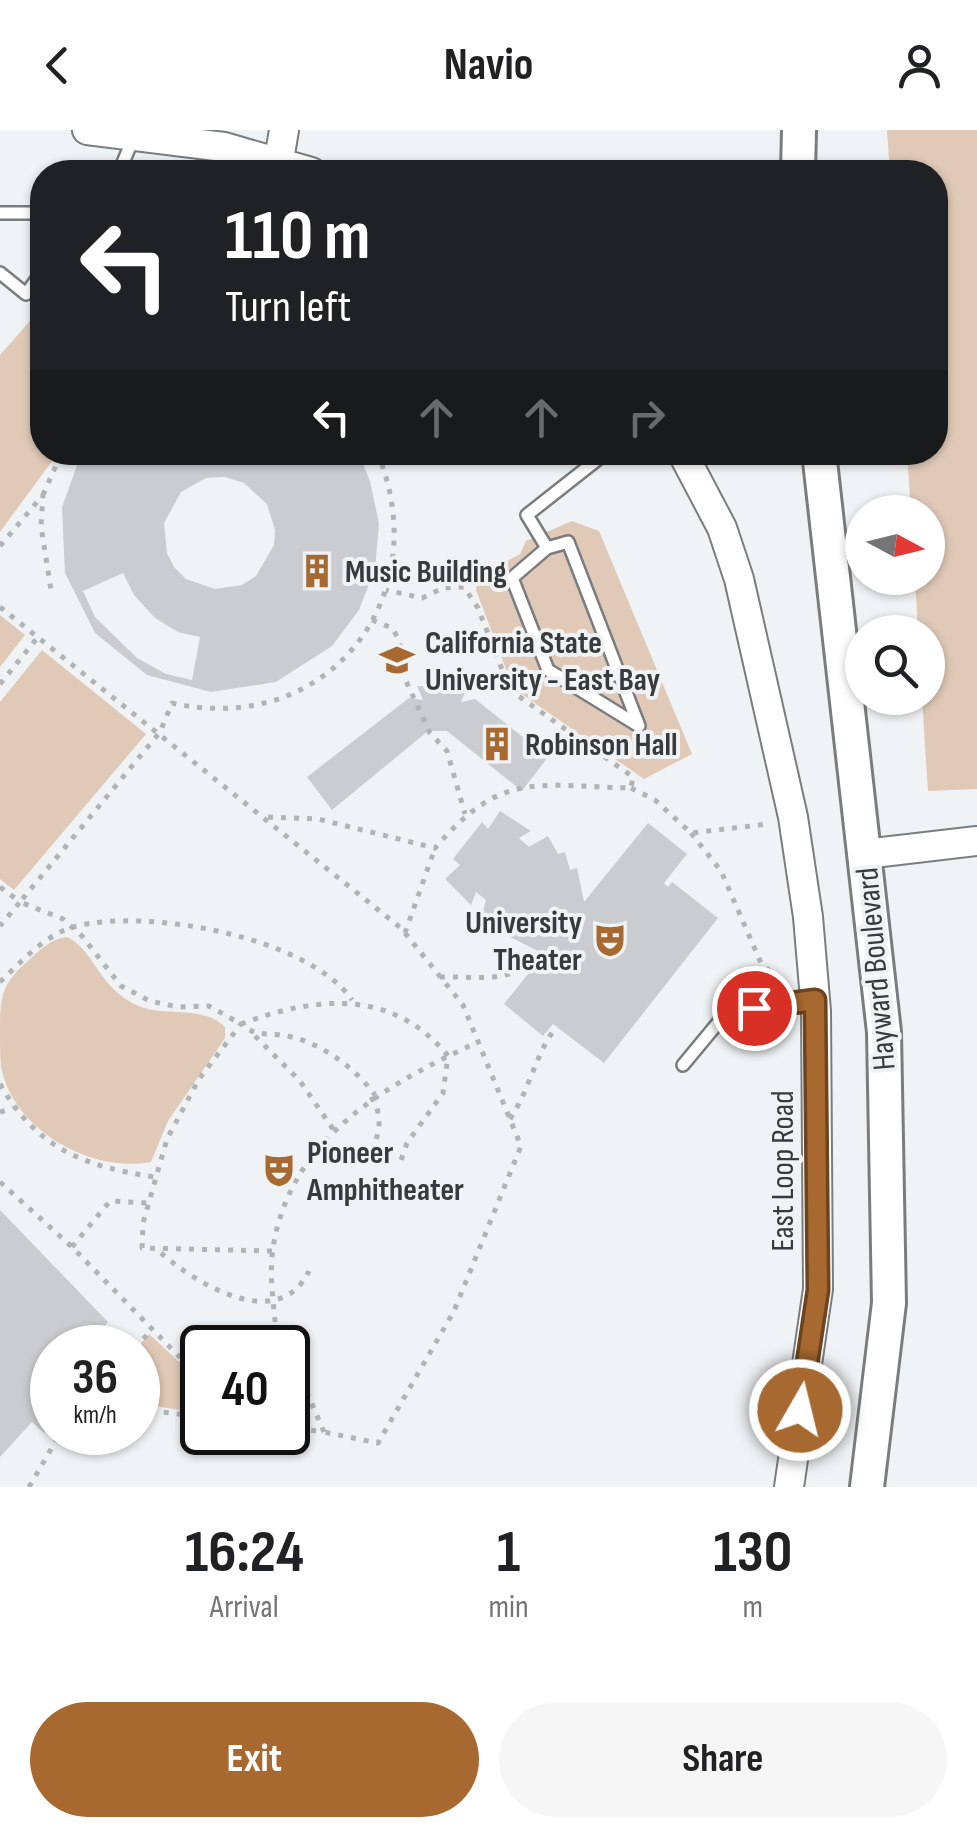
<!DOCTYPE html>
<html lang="en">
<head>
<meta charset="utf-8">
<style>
  :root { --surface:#fff; --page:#f6f6f6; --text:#202124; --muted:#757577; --accent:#a7692f }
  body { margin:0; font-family:"Sofia Sans Condensed",sans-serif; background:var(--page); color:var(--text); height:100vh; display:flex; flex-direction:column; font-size:38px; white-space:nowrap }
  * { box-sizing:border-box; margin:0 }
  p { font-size:32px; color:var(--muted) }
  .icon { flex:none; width:55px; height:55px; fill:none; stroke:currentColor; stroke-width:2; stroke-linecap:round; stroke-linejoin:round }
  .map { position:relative; height:1357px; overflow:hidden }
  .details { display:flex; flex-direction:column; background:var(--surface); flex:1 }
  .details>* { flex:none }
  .guide { position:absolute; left:30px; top:30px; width:918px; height:305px; border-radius:40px; box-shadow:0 2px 8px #0004; background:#202124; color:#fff; overflow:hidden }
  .needle { width:65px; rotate:97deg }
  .fabs { position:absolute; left:845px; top:365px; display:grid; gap:20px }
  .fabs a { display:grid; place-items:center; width:100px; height:100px; border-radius:50%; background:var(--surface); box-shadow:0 2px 8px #0004; font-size:50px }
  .speed { position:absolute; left:30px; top:1195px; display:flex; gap:20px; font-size:50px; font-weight:700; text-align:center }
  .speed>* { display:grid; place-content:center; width:130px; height:130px; border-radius:50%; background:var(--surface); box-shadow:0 2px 8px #0004; line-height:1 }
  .speed small { font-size:25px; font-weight:400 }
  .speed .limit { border:5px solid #111; border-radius:15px; background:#fff; color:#111 }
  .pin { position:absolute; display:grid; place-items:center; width:85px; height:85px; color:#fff; margin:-42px; border:5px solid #fff; border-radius:50%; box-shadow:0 2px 10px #0007 }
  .me { position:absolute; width:110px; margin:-55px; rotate:8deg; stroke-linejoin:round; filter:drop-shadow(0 0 8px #0008) }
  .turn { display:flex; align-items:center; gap:35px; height:210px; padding:0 30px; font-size:45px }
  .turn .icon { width:130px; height:130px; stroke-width:2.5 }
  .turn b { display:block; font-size:70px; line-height:85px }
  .lanes { display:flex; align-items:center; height:95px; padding:0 30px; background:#0003; justify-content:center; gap:50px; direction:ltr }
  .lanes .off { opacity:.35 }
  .eta { display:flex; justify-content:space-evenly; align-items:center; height:170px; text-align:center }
  .eta b { font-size:60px; font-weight:700; line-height:70px }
  .action { display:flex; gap:20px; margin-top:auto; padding:20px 30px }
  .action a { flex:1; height:115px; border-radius:60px; background:var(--accent); color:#fff; font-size:40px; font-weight:700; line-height:115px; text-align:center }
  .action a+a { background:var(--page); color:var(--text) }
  header { display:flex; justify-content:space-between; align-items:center; height:130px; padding:0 30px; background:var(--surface); font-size:45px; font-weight:700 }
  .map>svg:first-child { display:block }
</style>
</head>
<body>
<header><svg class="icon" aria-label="back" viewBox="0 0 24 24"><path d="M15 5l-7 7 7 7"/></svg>Navio<svg class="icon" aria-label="person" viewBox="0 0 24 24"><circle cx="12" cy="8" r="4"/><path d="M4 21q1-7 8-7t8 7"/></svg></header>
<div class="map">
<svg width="977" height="1357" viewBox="0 0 977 1357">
  <rect width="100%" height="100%" fill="#f0f3f5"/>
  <path fill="#e0c9b7" d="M887,0H977V659L928,661L922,568H928V502H918L915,448H928V382H911L907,323L935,322V42H890Z
    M36,184L42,194V322L58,323L0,402V225Z
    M572,391L599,401L692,624L644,649L513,558L476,460L478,447L520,424L526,411Z
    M0,485L25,505L0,537Z
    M42,520L146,604L14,760L0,749V572Z
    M67,807C97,822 97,859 141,877C168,887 203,875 225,897V908L168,991L151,1032C91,1043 14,1001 1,937C0,925 0,910 0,898C0,866 3,852 28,831C40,820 50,809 67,807Z
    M149,1204L202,1253V1284L138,1273L137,1218Z"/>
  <path fill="#cacccf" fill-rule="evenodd" d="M82,322H358L370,351L379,394L375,439L359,480L332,516L276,552L211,562L147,545L95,503L65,443L62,377ZM225,347L244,353L267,374L275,400L274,415L256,446L242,455L215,459L186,449L174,437L167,423L164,393L181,362L206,348ZM123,443L134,465L155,488L178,502L200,507L192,550L166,544L137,528L95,487L83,461Z
    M417,556L467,557L461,572L475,569L548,627L522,661L447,601H428L332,680L307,647L409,568L423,570Z
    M500,681L531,701L519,708L529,717L548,706L558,724L565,722L570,740L577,738L584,772L648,693L687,724L664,753L668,757L672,752L718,788L604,933L553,894L543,906L504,874L544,824L480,792L486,770L476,762L471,775L445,749L460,735L453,729L482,692L488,699Z
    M0,1080L108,1192L86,1218H52V1257L45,1265L52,1272V1293L44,1303L32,1292L0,1327Z"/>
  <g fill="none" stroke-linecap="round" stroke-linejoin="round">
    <g stroke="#7a7d7f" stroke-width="16">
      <path id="service" d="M119,42L133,9
        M0,83H42
        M0,143L26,164L42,142
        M568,412L639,596L548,540L512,448L547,418Z
        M547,418L527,385L607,322
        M683,935L727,882L815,870"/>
    </g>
    <g stroke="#7a7d7f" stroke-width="32">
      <path id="tertiary" d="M87,0L224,17L311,42
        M279,30L284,0
        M682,322L722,398L739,449L793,687L808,787L816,881L818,1159L789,1357
        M865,724L977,711"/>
    </g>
    <g stroke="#7a7d7f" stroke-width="38">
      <path id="secondary" d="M798,42L799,0
        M819,322L884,902L889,1173L867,1357"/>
    </g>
    <path stroke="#b1b4b5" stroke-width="5" stroke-dasharray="5 8" stroke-linecap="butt" d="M377,322C438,467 328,608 172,573L160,602L20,772L63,789L82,806L121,856L150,871L178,877L209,876L241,894C315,866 393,858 448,926L443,963L407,1013L399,1036
      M43,365L62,322
      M0,416L43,365L41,396L51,460
      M0,477L401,798L463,875L521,1016L454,1181L378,1313L324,1302
      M372,490L392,498L399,510L406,551L430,603L447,621L465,684
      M0,554L38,507
      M631,658L655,670L691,703L768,694
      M268,687L318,689L435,718C502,640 536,656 631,658L633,647L510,560L478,478L464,457L443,458L422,468L386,460
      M691,703L721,741L761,833L779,850
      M0,757L20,772L0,796
      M405,803L435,718
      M440,847C472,846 508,854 532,831L536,834
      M0,852C22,831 44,806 73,797C145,777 309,807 352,870
      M255,906L300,951L333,999
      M0,954C37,1019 84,1036 154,1047
      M371,967C384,987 379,1001 372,1023
      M0,982L13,978
      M510,989C530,959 535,925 556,897
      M0,1052L72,1117L202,1250
      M72,1117L110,1071L148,1073
      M272,1121L142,1118L143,1093L167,1009L199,949L241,894C258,909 270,901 292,907C324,915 356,939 375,965
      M161,1123C199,1156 279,1203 309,1141
      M134,1218L151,1201
      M277,1218C276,1185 268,1151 273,1118C290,1008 385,955 478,912
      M288,1243L308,1265L324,1302L288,1297
      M138,1279L202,1287
      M29,1357L61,1302"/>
    <use href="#service" stroke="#fff" stroke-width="11"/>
    <use href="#tertiary" stroke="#fff" stroke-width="28"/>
    <use href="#secondary" stroke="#fff" stroke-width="32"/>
  </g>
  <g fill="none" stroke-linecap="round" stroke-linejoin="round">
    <g stroke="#6d441f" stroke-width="25">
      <path id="route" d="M754,878L815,870L818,1160L800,1280"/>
    </g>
    <use href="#route" stroke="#a7692f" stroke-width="18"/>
  </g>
  <defs>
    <g id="building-bare" transform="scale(2.7)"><path d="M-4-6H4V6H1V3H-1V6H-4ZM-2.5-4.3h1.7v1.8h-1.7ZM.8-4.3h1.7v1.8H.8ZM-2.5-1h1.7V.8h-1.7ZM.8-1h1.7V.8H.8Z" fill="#a7692f" stroke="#f0f3f5" stroke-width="2.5" paint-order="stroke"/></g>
    <g id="university-bare" transform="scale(2.7)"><path d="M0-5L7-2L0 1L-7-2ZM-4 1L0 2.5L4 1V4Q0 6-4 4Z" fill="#a7692f" stroke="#f0f3f5" stroke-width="2.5" paint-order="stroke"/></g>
    <g id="theatre-bare" transform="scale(2.7)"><path d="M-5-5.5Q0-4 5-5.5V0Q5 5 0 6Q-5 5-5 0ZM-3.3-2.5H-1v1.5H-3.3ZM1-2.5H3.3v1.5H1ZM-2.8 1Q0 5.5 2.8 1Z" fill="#a7692f" stroke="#f0f3f5" stroke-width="2.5" paint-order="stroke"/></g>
  </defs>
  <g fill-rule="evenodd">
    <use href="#building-bare" x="317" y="441"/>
    <use href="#university-bare" x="397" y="530"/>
    <use href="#building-bare" x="497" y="614"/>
    <use href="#theatre-bare" x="610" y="810"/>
    <use href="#theatre-bare" x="279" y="1040"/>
  </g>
  <g text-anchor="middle" stroke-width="8" stroke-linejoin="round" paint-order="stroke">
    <g font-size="32" font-weight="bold" fill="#393a3b" stroke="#f0f3f5" text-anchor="start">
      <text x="345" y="452">Music Building</text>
      <text x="425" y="523">California State<tspan x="425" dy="37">University - East Bay</tspan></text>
      <text x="525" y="625">Robinson Hall</text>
      <text x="582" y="803" text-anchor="end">University<tspan x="582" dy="37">Theater</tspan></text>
      <text x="307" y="1033">Pioneer<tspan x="307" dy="37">Amphitheater</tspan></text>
    </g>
    <g font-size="32" fill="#393a3b" stroke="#f0f3f5">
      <text transform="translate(875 839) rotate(-95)" y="11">Hayward Boulevard</text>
      <text transform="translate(782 1041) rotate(-90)" y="11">East Loop Road</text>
    </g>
  </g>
</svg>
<div class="fabs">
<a><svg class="needle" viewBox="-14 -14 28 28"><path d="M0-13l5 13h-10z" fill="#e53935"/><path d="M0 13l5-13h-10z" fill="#757577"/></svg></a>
<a><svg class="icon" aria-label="search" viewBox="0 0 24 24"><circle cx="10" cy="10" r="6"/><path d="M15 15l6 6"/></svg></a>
</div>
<div class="speed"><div>36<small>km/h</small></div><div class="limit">40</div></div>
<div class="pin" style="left:754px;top:878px;background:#d93025"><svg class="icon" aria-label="arrive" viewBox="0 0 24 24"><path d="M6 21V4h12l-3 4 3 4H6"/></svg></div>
<svg class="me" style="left:800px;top:1280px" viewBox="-20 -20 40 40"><circle r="17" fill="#a7692f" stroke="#fff" stroke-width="3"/><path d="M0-11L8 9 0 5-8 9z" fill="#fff"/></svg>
<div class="guide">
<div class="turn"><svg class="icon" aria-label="left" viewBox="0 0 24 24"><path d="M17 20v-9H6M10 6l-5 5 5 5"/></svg><div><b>110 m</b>Turn left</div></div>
<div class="lanes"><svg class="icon" aria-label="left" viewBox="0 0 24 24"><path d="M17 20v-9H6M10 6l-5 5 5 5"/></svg><svg class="icon off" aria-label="ahead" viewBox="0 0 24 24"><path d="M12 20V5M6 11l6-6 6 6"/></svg><svg class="icon off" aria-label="ahead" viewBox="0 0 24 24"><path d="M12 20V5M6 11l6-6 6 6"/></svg><svg class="icon off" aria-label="right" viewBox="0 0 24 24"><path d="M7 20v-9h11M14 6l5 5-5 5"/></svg></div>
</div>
</div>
<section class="details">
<div class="eta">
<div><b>16:24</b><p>Arrival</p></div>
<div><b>1</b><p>min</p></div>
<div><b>130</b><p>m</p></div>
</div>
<div class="action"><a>Exit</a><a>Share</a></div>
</section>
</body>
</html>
